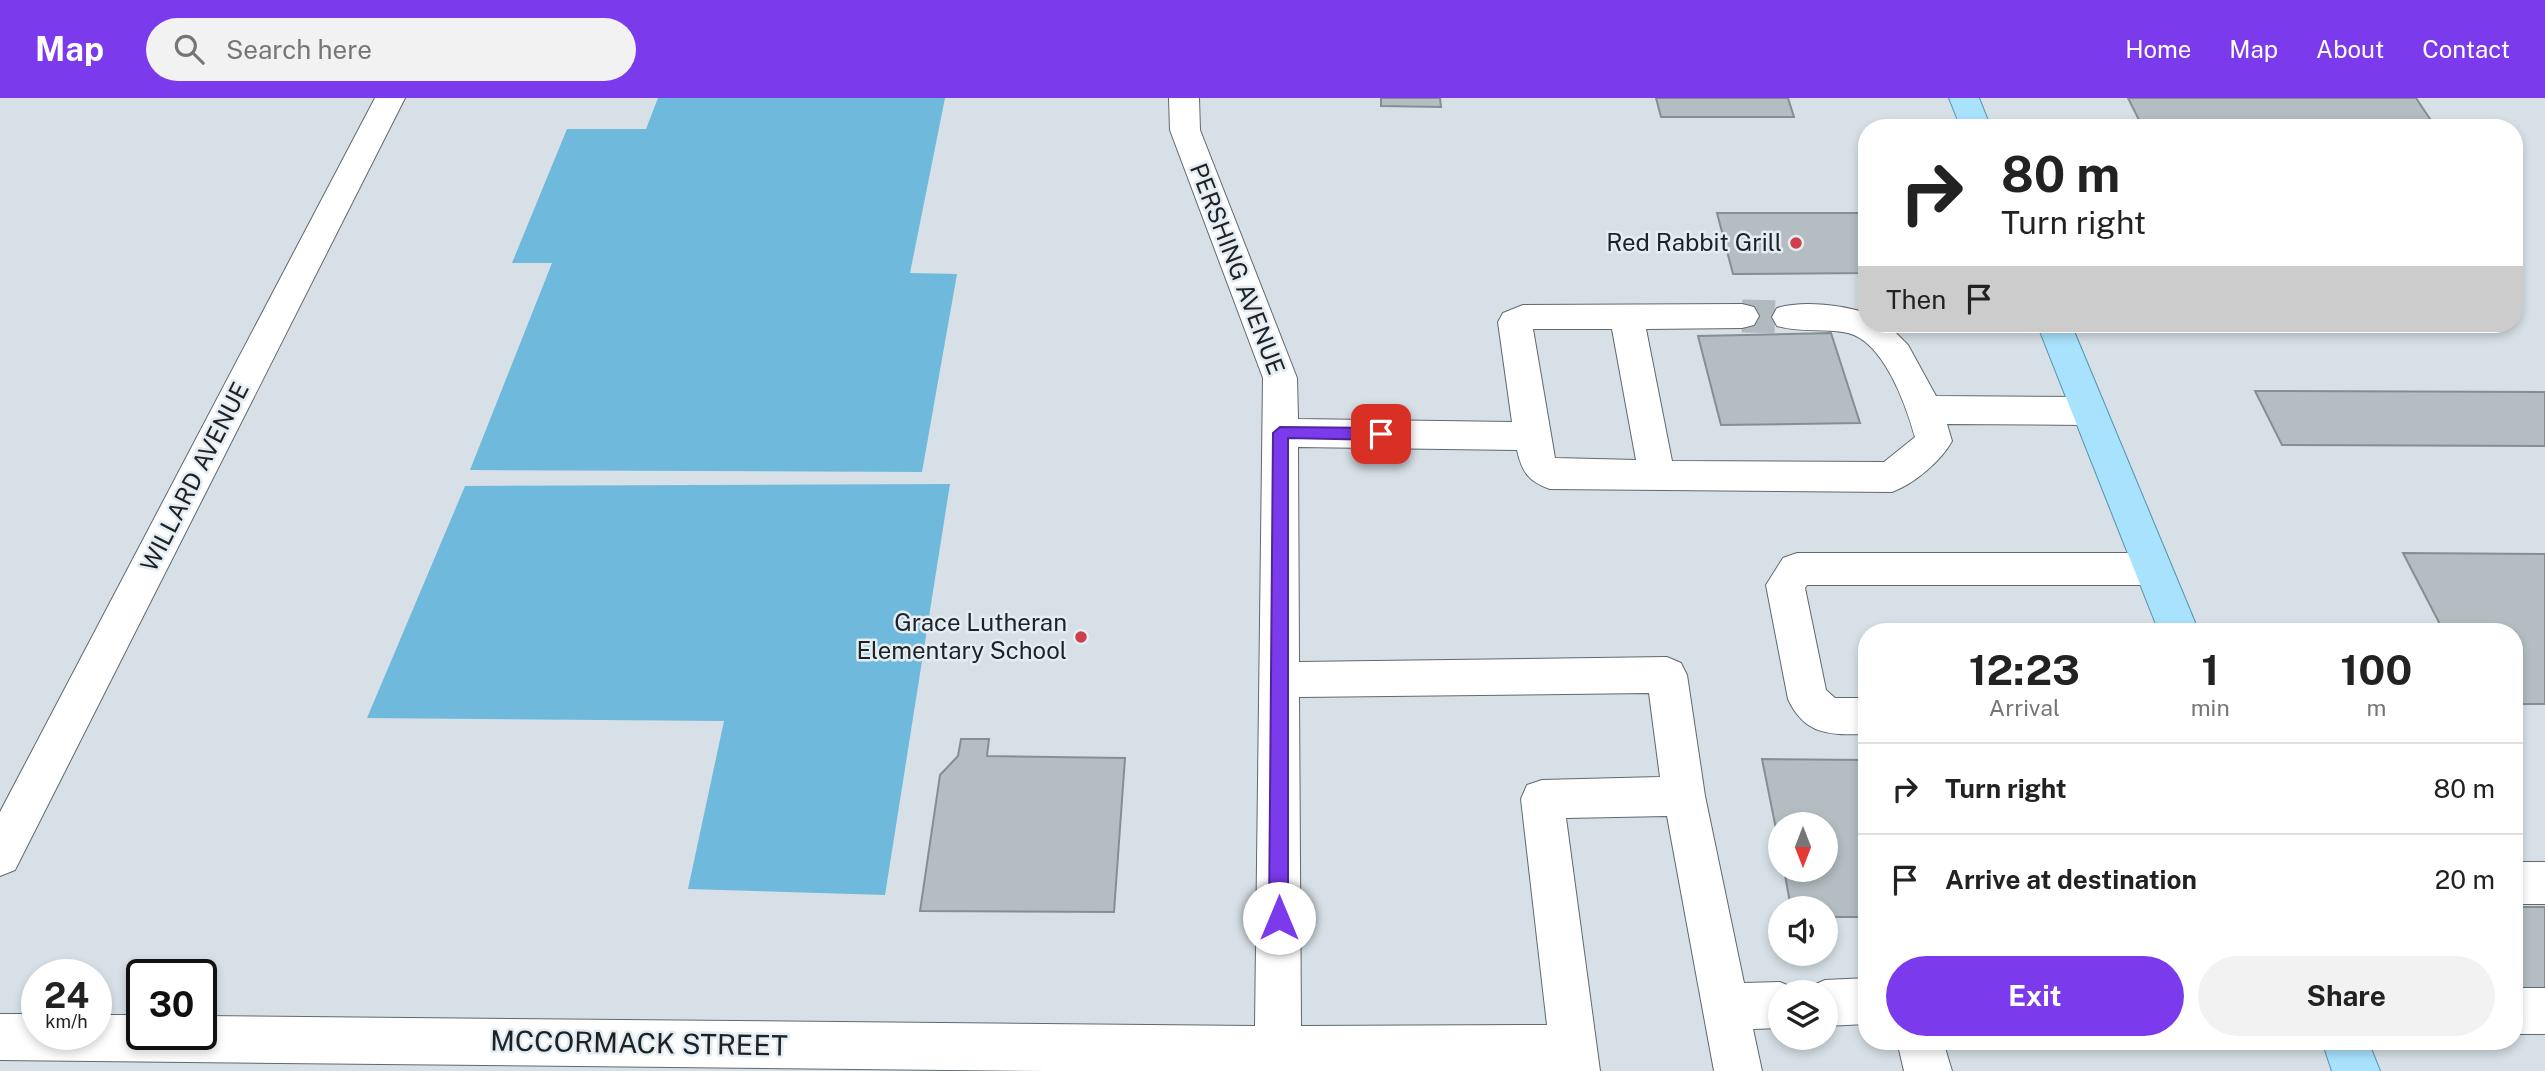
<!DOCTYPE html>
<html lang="en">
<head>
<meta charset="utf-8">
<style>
  :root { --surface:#fff; --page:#f2f2f2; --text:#222; --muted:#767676; --line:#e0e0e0; --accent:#7c3aed }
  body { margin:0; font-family:"Public Sans",sans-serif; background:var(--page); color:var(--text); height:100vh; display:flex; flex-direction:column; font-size:26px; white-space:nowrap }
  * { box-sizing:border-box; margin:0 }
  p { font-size:23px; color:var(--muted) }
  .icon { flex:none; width:38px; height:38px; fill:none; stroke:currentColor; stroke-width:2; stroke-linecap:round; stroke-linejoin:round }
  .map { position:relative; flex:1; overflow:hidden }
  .panel { position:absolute; left:1858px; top:525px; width:665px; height:427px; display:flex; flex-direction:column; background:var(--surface); border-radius:28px; box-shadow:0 4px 10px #0003 }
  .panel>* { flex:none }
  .hud { position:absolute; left:1858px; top:21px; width:665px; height:214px; border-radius:28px; box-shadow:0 4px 10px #0003; background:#fff; color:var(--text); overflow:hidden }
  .needle { width:46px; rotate:180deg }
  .controls { position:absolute; left:1768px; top:714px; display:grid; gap:14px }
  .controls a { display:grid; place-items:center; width:70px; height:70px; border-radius:50%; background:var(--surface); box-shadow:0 4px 10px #0003; font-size:35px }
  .speed { position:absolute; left:21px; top:861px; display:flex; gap:14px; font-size:35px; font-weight:700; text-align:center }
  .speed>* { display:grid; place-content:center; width:91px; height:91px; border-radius:50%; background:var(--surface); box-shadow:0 4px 10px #0003; line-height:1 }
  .speed small { font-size:18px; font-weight:400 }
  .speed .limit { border:4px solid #111; border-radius:10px; background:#fff; color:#111 }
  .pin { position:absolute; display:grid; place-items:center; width:60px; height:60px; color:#fff; margin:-30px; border-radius:14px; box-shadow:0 4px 10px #0006 }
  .me { position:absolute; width:77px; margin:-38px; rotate:0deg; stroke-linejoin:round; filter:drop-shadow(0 0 5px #0008) }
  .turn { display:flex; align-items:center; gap:24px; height:147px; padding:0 28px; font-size:32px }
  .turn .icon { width:91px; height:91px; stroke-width:2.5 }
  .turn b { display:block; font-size:49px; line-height:60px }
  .then { display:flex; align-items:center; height:66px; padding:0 28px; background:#0003; gap:14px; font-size:26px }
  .eta { display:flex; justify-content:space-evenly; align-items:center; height:119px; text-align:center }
  .eta b { font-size:42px; font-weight:700; line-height:49px }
  .action { display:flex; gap:14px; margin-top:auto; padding:14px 28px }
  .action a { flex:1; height:80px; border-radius:42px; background:var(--accent); color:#fff; font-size:28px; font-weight:700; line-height:80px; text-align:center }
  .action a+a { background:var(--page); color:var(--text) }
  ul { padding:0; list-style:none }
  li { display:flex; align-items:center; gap:21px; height:91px; padding:0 28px; border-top:2px solid var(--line) }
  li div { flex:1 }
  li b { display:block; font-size:26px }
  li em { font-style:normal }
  header { display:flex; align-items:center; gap:42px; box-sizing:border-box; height:98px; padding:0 35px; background:var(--accent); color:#fff }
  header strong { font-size:33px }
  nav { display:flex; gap:38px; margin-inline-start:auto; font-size:24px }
  .search { width:490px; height:63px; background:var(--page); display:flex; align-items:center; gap:18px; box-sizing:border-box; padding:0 24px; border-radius:38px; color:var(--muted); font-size:26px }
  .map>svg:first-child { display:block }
</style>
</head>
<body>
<header>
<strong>Map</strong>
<div class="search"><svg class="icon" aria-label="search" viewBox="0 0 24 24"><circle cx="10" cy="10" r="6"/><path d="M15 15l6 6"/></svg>Search here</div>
<nav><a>Home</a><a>Map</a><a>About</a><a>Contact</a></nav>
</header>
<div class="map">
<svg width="2545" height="973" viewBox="0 0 2545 973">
  <rect width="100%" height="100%" fill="#d6e0e6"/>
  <path fill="#6fb9dc" d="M658,0H945L910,175L957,176L922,374L470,372L552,165H512L567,31H646Z
    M950,386L885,797L688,791L724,623L367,620L465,388Z"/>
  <path fill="#b3bdc2" stroke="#858f93" stroke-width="2" d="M1381,0H1440L1441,9L1381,8Z
    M1656,0H1788L1794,19H1661Z
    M2128,0H2416L2436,30H2143Z
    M1717,115H1867V175L1733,176Z
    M1831,235L1860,325L1721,327L1698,238Z
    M2255,293L2545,294V348L2282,347Z
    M2403,455L2545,456V606H2515V534H2444Z
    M961,641H989L987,658L1125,660L1114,814L920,813L940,677L958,658Z
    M1762,661L1867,662V819H1825V810H1791L1784,772H1825V726H1780V751Z
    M2515,809H2545V898H2515Z"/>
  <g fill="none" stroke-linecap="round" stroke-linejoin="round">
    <path stroke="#b1babf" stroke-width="33" stroke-dasharray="33 17" stroke-linecap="butt" d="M1742,218L1789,219"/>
    <g stroke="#60696e" stroke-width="2">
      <path id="minor" d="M375,0H405L15,772L0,778V714Z
        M1169,0H1199L1200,32L1297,280L1298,321L1512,324L1498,224L1503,215L1523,207L1742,206L1754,209L1759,218L1754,227L1742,230L1646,231L1672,363L1884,364L1915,339C1906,307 1884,244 1848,235C1825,230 1800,235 1777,228L1772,219L1777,210C1803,202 1841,207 1867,215V226H1887L1908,247L1936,298L2088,299L2101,303L2106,313L2101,323L2088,327L1947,326L1952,343C1941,363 1914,386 1892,394L1550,391C1528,383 1522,374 1517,352L1298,349L1299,564L1667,559L1681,565L1687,577L1705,698L1744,885L1780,884L1796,891L1798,894H1780V930L1753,931L1762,973H1714L1667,718L1566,720L1600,973H1046L0,962V916H37V936H96V917H142V936H201V918L1255,928L1263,280L1170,32ZM1533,231H1612L1636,362L1555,360ZM1649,595L1660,679L1542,682L1527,687L1521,701L1547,927L1301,928L1299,599Z
        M1797,455H2153L2167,460L2172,471L2167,482L2153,487H1807L1805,490L1826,592L1835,600H1867V636C1831,637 1805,638 1788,601L1766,487L1783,460Z
        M2515,764H2545V806H2515Z
        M1867,880V926L1825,928V894H1806L1809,889L1825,882Z
        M2515,890H2545V936H2515Z
        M1897,943H1943L1952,973H1904Z"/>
    </g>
    <g stroke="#5392af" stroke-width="2">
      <path id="major" d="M1949,0H1979L1991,30H1961Z
        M2037,226H2071L2199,534H2159Z
        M2322,943H2368L2380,973H2332Z"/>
    </g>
    <use href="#minor" fill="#fff" fill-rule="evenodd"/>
    <use href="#major" fill="#a9e2fc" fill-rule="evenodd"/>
  </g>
  <path fill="#7c3aed" stroke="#51269a" stroke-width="2" d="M1280,329L1381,330L1389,336L1381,342L1288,340V820L1285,826L1279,829L1272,826L1269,820L1273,335Z"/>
  <g fill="#cf3f4b" stroke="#e3edf3" stroke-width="2.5">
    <circle cx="1796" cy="145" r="7"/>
    <circle cx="1081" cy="539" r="7"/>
  </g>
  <g text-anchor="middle" stroke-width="5" stroke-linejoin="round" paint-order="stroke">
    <g font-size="24" fill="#1e2224" stroke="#e3edf3" text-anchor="end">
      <text x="1782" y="153">Red Rabbit Grill</text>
      <text x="1067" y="533">Grace Lutheran<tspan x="1067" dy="28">Elementary School</tspan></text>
    </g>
    <g font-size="24" fill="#1e2224" stroke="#e3edf3">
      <text transform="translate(1237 171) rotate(69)" y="8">PERSHING AVENUE</text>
      <text transform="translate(195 379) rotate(-63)" y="8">WILLARD AVENUE</text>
    </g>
    <g font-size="28" fill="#1e2224" stroke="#e3edf3">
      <text transform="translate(639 945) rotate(1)" y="10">MCCORMACK STREET</text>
    </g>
  </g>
</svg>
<div class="controls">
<a><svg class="needle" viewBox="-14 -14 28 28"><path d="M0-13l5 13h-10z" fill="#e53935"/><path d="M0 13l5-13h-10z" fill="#767676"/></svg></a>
<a><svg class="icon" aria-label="sound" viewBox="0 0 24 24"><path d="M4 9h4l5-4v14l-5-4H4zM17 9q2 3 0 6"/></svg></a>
<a><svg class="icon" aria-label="layers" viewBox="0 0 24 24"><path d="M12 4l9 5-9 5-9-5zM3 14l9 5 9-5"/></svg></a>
</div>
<div class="speed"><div>24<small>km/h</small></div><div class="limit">30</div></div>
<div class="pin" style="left:1381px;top:336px;background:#d93025"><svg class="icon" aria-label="arrive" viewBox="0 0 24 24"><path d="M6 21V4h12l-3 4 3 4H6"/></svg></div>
<svg class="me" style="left:1279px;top:820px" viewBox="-20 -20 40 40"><circle r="19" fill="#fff"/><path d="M0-13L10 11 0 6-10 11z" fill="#7c3aed"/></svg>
<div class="hud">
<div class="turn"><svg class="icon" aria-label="right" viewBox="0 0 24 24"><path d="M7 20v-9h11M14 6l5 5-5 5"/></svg><div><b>80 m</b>Turn right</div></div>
<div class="then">Then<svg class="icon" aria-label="arrive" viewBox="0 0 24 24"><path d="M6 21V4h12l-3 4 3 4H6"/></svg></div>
</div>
<section class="panel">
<div class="eta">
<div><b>12:23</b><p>Arrival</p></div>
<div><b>1</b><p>min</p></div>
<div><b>100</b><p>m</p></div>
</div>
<ul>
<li><svg class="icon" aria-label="right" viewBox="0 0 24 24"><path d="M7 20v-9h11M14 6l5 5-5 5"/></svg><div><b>Turn right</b></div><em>80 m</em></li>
<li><svg class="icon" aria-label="arrive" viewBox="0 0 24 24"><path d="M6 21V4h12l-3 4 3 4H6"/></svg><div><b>Arrive at destination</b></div><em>20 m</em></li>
</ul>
<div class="action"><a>Exit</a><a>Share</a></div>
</section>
</div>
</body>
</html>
